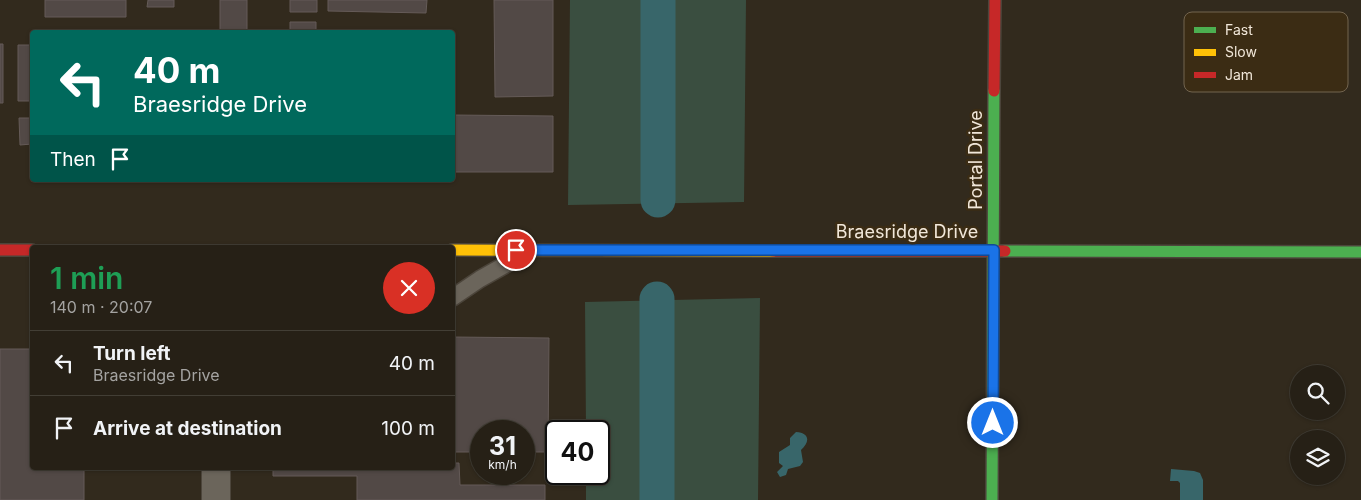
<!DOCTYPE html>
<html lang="en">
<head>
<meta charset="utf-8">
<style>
  :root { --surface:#262016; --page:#322d23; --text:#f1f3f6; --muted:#a4a3a1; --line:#423e35 }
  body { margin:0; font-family:Inter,sans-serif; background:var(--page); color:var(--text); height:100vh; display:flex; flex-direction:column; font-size:19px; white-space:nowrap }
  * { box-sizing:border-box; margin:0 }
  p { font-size:16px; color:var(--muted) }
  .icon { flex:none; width:28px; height:28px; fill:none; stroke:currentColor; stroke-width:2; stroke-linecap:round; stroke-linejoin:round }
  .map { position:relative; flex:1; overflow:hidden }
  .sheet { position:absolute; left:30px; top:245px; width:425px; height:225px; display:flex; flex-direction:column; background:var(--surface); border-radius:5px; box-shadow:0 1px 4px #0004,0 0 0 1px var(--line) }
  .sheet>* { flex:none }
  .banner { position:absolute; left:30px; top:30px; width:425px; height:152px; border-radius:5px; box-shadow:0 1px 4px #0004,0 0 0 1px var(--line); background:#00695c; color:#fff; overflow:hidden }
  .controls { position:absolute; left:1290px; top:365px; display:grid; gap:10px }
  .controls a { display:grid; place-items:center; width:55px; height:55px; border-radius:50%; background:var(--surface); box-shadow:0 1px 4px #0004,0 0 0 1px var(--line); font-size:25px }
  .speed { position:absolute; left:470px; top:420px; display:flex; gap:10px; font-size:25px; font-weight:700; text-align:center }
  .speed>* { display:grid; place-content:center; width:65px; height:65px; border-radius:50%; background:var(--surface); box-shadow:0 1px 4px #0004,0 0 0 1px var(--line); line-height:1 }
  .speed small { font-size:12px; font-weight:400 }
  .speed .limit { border:2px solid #111; border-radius:8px; background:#fff; color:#111 }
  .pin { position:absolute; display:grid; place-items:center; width:42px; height:42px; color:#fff; margin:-21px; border:2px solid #fff; border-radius:50%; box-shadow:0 1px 5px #0007 }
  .me { position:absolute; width:55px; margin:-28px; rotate:0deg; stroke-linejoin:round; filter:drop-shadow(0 0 4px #0008) }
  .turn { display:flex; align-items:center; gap:18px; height:105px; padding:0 20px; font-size:22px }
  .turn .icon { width:65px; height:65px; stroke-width:2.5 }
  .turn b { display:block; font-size:35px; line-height:42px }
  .then { display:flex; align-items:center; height:48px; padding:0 20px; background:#0003; gap:10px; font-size:19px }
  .round { display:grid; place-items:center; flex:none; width:52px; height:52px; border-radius:26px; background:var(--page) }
  .headline { display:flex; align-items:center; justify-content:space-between; height:85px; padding:0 20px }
  h1 { font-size:30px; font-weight:600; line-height:38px; color:#1e9e55 }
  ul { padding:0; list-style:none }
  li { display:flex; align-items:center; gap:15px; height:65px; padding:0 20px; border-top:1px solid var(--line) }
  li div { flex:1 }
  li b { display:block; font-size:19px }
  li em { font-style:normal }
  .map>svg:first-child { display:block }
</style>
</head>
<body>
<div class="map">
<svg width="1361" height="500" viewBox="0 0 1361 500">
  <rect width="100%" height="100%" fill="#322a1d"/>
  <path fill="#3a4e40" d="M570,0H746L744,202L568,205Z
    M760,298L758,500H586V474H599V431H586L585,302Z"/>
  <path fill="#38666a" d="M796,432C810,433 810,442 801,450L803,462L800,466L788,469L786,475L780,477L777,472L783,466L779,463V452L790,445V438Z
    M1171,469L1194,471L1200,473L1203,480V500H1180V483L1178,481H1170Z"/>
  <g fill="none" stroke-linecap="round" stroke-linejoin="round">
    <path stroke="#38666a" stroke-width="35" d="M658,200V0
      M657,500V299"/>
  </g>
  <path fill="#524946" stroke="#655b58" d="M45,0H126V17H45Z
    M148,0H174V7H147Z
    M220,0H247V32H220Z
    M290,0H317V12H290Z
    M328,0H427L426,13L328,11Z
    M494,0H553V96L495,97Z
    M290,22H316V32H290Z
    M0,44H3V103H0Z
    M18,45H32V101H18Z
    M452,115L553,116V172H452Z
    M19,118H32V144L20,145Z
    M452,337L549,338L548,452H524V431H481V452H452Z
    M0,349H32V468H84V500H0Z
    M452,463H459L460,485H545V500H357V476H273V468H452Z"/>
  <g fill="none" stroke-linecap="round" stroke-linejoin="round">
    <g stroke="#4c453b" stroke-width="19">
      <path id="lane" d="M452,298L480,279L526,253"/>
    </g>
    <g stroke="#4c453b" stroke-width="30">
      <path id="street" d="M216,500V468"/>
    </g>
    <g stroke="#4c453b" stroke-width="14">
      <path id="fast" d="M1005,251L1361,252
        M992,500L994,91"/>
    </g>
    <g stroke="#4c453b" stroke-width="14">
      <path id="slow" d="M452,250L773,251"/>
    </g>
    <g stroke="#4c453b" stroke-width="14">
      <path id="jam" d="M994,91L995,0
        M0,250H32
        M773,251H1005"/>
    </g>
    <use href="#lane" stroke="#6b655b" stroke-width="16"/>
    <use href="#street" stroke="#6b655b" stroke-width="28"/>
    <use href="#fast" stroke="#4caf50" stroke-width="11"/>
    <use href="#slow" stroke="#ffc107" stroke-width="11"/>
    <use href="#jam" stroke="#c62828" stroke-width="11"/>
  </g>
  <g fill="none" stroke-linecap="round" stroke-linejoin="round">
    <g stroke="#114b97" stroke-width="12">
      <path id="route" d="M516,250H994L993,423"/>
    </g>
    <use href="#route" stroke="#1a73e8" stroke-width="9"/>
  </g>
  <g text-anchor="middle" stroke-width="5" stroke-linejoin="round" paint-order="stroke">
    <g font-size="18" fill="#f1e7d9" stroke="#3b2c14">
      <text transform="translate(976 160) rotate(-90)" y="6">Portal Drive</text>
      <text x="907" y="238">Braesridge Drive</text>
    </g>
  </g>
  <rect x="1184" y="12" width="164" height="80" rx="8" fill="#3b2c14" stroke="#72644f" stroke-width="1"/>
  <rect x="1194" y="27" width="22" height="6" fill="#4caf50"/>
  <rect x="1194" y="49" width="22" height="7" fill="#ffc107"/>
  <rect x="1194" y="72" width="22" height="6" fill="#c62828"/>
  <g font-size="14" fill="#f1e7d9">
    <text x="1225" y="35">Fast</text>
    <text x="1225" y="57">Slow</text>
    <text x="1225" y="80">Jam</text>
  </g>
</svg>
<div class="controls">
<a><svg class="icon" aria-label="search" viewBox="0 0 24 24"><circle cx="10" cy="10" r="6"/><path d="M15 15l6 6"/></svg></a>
<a><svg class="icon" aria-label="layers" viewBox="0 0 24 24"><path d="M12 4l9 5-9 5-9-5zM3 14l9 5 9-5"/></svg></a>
</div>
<div class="speed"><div>31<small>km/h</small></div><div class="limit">40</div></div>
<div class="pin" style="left:516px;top:250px;background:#d93025"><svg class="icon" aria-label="arrive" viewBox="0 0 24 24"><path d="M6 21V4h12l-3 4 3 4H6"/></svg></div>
<svg class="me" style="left:993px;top:423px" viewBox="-20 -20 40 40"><circle r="17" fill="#1a73e8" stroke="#fff" stroke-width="3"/><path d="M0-11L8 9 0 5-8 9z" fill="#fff"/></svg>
<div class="banner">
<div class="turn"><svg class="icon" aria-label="left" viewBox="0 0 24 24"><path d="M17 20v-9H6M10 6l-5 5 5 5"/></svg><div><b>40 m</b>Braesridge Drive</div></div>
<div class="then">Then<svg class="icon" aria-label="arrive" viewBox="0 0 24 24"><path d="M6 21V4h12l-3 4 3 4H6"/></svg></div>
</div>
<section class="sheet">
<div class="headline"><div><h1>1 min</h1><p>140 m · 20:07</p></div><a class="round" style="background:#d93025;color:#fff"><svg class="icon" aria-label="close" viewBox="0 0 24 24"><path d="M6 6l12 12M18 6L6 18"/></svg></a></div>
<ul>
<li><svg class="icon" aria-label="left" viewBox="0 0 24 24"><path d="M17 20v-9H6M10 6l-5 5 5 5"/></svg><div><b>Turn left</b><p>Braesridge Drive</p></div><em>40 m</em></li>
<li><svg class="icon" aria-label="arrive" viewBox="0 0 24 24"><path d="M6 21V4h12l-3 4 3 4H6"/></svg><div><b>Arrive at destination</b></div><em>100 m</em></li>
</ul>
</section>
</div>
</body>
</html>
